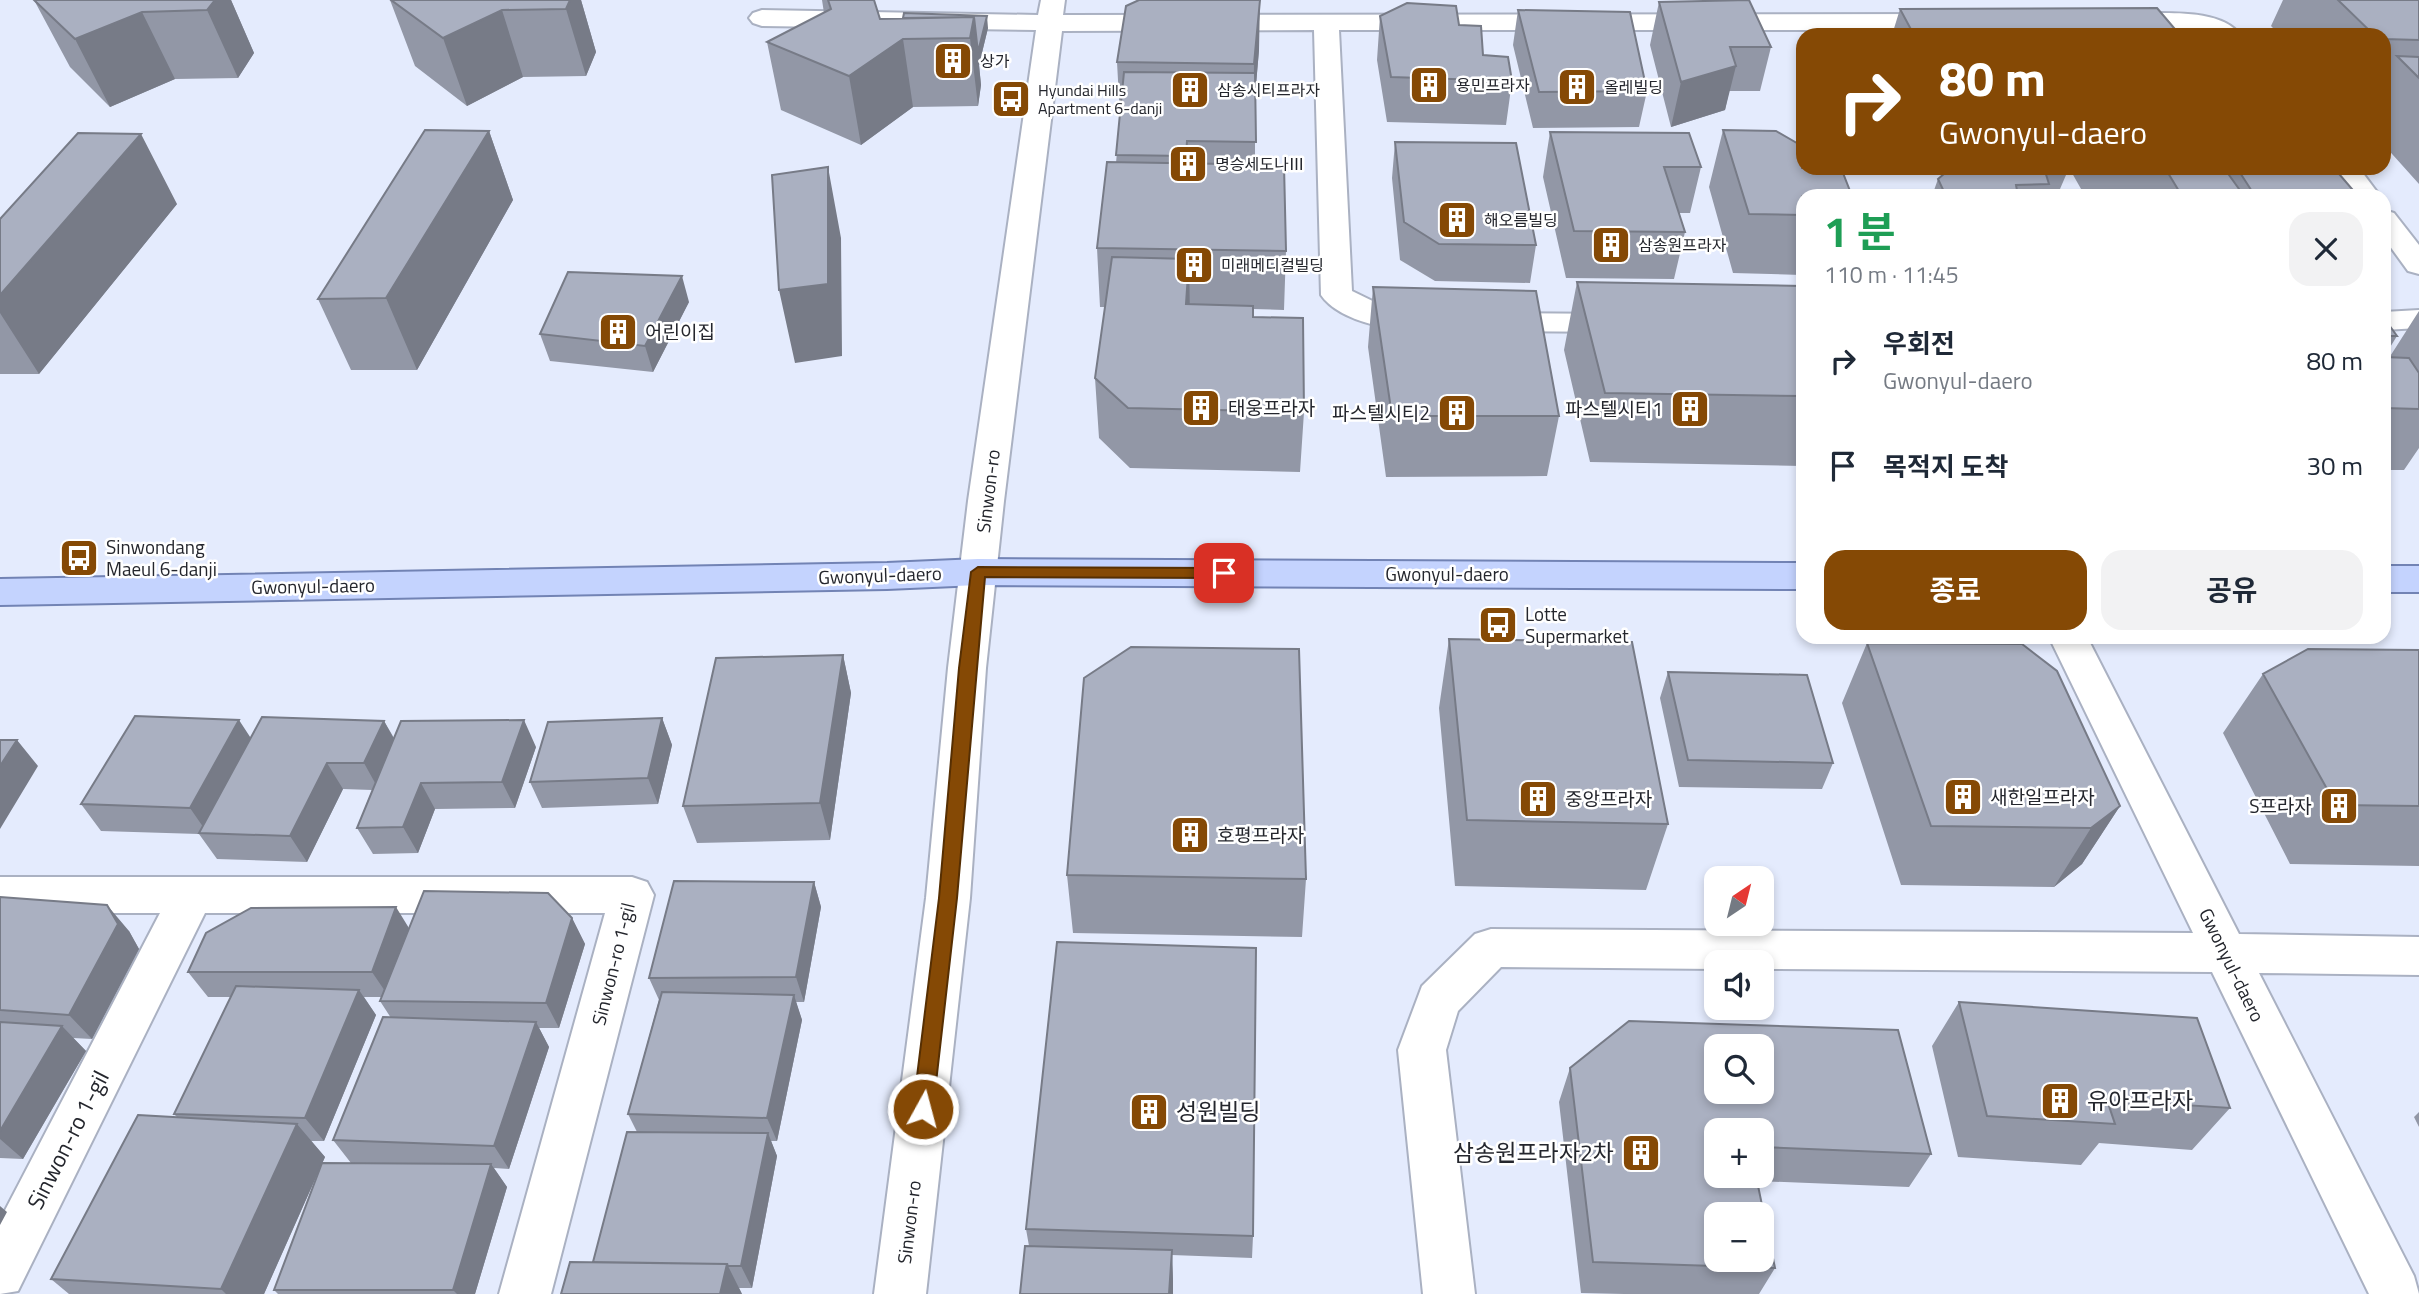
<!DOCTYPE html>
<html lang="ko">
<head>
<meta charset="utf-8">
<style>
  :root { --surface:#fff; --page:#f2f2f3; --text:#1f2937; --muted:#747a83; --accent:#854905 }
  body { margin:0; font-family:"Titillium Web","Noto Sans KR",sans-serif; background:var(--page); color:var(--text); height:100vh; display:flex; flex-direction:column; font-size:26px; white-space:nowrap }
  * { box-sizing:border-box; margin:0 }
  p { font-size:23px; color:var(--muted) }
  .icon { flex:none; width:38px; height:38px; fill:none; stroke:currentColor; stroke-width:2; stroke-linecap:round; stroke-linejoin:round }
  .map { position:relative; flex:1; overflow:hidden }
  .details { position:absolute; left:1796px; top:189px; width:595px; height:455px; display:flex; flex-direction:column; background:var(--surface); border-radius:21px; box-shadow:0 4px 10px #0003 }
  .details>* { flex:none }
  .banner { position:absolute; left:1796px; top:28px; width:595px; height:147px; border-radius:21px; box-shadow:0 4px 10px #0003; background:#854905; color:#fff; overflow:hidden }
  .needle { width:46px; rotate:35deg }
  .controls { position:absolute; left:1704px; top:866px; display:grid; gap:14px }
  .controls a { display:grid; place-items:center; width:70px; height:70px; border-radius:14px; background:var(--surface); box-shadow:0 4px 10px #0003; font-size:35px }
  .pin { position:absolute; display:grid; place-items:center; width:60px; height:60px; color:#fff; margin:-30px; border-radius:14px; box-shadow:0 4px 10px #0006 }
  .me { position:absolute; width:77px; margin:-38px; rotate:7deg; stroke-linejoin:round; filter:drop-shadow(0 0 5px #0008) }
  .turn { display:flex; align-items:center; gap:24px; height:147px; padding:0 28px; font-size:32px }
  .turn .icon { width:91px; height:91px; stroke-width:2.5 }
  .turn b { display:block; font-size:49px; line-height:60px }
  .round { display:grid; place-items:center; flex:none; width:74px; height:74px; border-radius:21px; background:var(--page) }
  .summary { display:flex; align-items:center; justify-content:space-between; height:119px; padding:0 28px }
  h1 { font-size:42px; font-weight:700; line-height:52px; color:#1e9e55 }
  .action { display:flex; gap:14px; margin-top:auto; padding:14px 28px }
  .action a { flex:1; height:80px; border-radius:21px; background:var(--accent); color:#fff; font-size:28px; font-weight:700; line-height:80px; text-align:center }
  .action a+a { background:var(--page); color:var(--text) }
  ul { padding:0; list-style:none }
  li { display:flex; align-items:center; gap:21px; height:105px; padding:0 28px }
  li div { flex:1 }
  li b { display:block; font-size:26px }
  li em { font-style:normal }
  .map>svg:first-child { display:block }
</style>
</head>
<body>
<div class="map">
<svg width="2419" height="1294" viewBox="0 0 2419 1294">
  <rect width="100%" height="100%" fill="#e4ebfd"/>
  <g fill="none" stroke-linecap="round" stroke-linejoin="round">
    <g stroke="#aab1c2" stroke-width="4">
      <path id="minor" d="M1041,0H1065L1063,15L1948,14L1957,17L1961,22L1957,27L1948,30H1339L1352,291L1389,309L1434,314L1439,321L1434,328C1403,335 1340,323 1321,295L1314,30L1062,31L1004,501L986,668L970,898L926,1294H874L926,898L948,668L968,501L1036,30L762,26L753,23L749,18L753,13L762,10L1038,15Z
        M2159,13C2183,13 2225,13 2240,35H2208L2174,28L2117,30L2108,27L2104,22L2108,17Z
        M2330,168H2359L2380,196H2351Z
        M2384,210L2394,213L2419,245V274L2408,271L2384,238Z
        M2419,310V328L2384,330V312Z
        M1490,313L1622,314L1633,316L1638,323L1633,330L1622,332L1490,331L1479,329L1474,322L1479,315Z
        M2049,637H2087L2239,934L2419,937V975L2259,973L2414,1276L2419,1294H2369L2212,972L1762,969V962H1717V969L1501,967L1458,1011L1446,1050L1475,1294H1423L1398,1050L1422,986L1475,934L1491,929L2193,933Z
        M0,877H632L647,882L654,895L551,1294H499L605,913H205L18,1291L0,1294V1220L160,913H0Z"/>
    </g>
    <g stroke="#7283b4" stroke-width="4">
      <path id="major" d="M978,559L1802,563V589L978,585L887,589L0,605V579L887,563Z
        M2384,566H2419V592H2384Z"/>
    </g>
    <use href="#minor" fill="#fff" fill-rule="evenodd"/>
    <use href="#major" fill="#c4d3fe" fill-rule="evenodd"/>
  </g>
  <path fill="#9297a6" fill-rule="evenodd" d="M34,0H231L254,53L238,78L175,79L110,107L70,67Z
    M390,0H581L596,52L586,76L523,77L467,106L415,66Z
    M822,0H874L880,19L988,28L979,65L981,85L978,106L913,107L861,145L781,110L767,42L824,13Z
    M2283,0H2419V184L2384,145V35H2280L2271,26Z
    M1659,2L1771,47L1760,91H1729L1725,110L1671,127L1650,45Z
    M1900,9L2180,35H1892Z
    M1518,10L1647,91L1639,127L1533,128L1513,45Z
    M1380,16L1459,25L1483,55L1512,81L1506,125L1387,122L1377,60Z
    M1259,50L1255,95V164L1286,251L1284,310L1253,309V317L1304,412L1300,472L1130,468L1099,438L1095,378L1105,307H1100L1097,248L1116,163L1120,117L1117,62Z
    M1723,130L1802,196V275L1733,273L1709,187Z
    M489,131L513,200L417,370H351L318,299Z
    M1550,132L1701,167L1690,213H1679L1685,232L1674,279L1566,278L1543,177Z
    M1395,142L1536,245L1530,283L1435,281L1400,260L1392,178Z
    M1951,168H2069L2057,196H1932L1938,179Z
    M2074,168H2334L2358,196H2085L2072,173Z
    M177,204L39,374H0V219Z
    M1577,282L1802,286V466L1590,462L1564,350Z
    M1373,287L1559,416L1547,476L1386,477L1368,347Z
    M689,302L653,372L550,361L540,334Z
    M2419,311V448L2404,470H2384V357L2389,358Z
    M2384,318L2397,336L2384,357Z
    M1449,639L1668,824L1646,890L1455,886L1439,708Z
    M1867,643L2120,806L2082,864L2054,887L1901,885L1842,703Z
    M2419,650V866L2290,864L2223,733L2263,674Z
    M843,655L851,693L830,840L697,843L683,806Z
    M1668,672L1833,763L1822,789L1679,787L1660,698Z
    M662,718L672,745L658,804L542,808L530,782Z
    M384,721L394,738L536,747L515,808L435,809L418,853L373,854L357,828L372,790L343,789L307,862L217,859L199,834L101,831L81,804L251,738Z
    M1067,875L1306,879L1302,937L1073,933Z
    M814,882L821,907L804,1002H796L802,1020L777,1141H771L777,1156L752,1288H739L742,1294L593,1262L637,1132L628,1114L659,1000L649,978Z
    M0,897L129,931L139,949L92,1039L73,1038L86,1051L23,1159L0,1158Z
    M572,918L585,944L559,1028H539L549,1047L509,1169L494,1168L507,1187L475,1294H278L274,1290L351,1163L333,1140L391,1018L380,1001L381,997H364L376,1015L324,1141H311L325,1157L264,1294H69L51,1279L177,1117L174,1114L231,997H208L188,972L409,928Z
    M1959,1002L2230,1108L2192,1150L2099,1143L2081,1165L1958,1157L1932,1046Z
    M1570,1068L1931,1154L1909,1187L1757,1181L1775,1268L1759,1294H1624L1581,1293L1559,1102ZM1762,1130V1176H1717Z
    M2419,1112V1127L2414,1117Z
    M1026,1229L1253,1236L1252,1258L1172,1255L1173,1281L1029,1246Z"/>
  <path fill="#777b87" d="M161,0H231L254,53L238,78L207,10Z
    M570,0H581L596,52L586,76L566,9Z
    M1260,0L1259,50L1253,121L1254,64Z
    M502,10L523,77L467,106L443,38Z
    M142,12L175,79L110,107L75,39Z
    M987,16L988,28L979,65L981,85L978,106L970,38L974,17Z
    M903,39L913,107L861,145L849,76Z
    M1736,66L1725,110L1671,127L1681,82Z
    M489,131L513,200L417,370L386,298Z
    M141,134L177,204L39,374L0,313V295Z
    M828,167L841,238L842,356L795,363L779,290Z
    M1189,259L1190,319L1186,304Z
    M682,276L689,302L653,372L645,346Z
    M843,655L851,693L830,840L820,803Z
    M662,718L672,745L658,804L648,778Z
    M239,720L256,746L208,834L190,808Z
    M524,720L536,747L515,808L502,782Z
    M384,721L399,748L379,790L364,763Z
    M17,740L38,766L0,829V766Z
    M327,763L343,789L307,862L290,836Z
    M421,783L435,809L418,853L403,827Z
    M2120,806L2082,864L2054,887L2091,828Z
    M814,882L821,907L804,1002L796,977Z
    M107,905L129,931L139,949L92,1039L69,1015Z
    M396,907L412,933L389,997L372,972Z
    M572,918L585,944L559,1028L546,1003Z
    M359,990L376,1015L324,1141L305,1118Z
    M794,995L802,1020L777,1141L767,1118Z
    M536,1022L549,1047L509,1169L494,1146Z
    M62,1026L86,1051L23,1159L0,1139V1131Z
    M297,1124L325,1157L264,1294H226L221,1289Z
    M768,1133L777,1156L752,1288L741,1266Z
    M491,1164L507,1187L475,1294H457L453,1290Z
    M0,1206L7,1212L0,1225Z
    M1172,1250L1173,1281V1294H1169Z
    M727,1264L742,1294H720Z"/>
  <path fill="#aab0c1" stroke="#777b87" stroke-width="2" fill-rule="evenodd" d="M34,0H215L207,10L142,12L75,39Z
    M391,0H570L566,9L502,10L443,38Z
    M828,0H874L880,19L974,17L970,38L903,39L849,76L767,42L831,9Z
    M1139,0H1260L1254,64L1117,62L1126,6Z
    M1749,0L1771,47H1730L1736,66L1681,82L1659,2Z
    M2338,0H2419V40L2384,39V35H2374Z
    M1407,3L1456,6L1459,25L1481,26L1483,55L1508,57L1512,81L1391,77L1380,16Z
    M2157,8L2180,35H1914L1900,9Z
    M1518,10L1630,12L1647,91L1539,92Z
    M904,13L987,16L978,52L974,17L903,18Z
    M2397,56L2419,57V78Z
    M1124,72L1255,73L1256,142L1187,141L1186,156L1116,155Z
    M425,130L489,131L386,298L318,299Z
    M1723,130L1776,131L1802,146V168H1841L1852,196H1802V215L1749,214Z
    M1550,132L1689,133L1701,167H1664L1685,232L1574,231Z
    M78,133L141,134L0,295V219Z
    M1395,142L1516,143L1536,245L1439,244L1404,222Z
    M1107,162L1284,165L1286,251L1097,248Z
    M828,167V284L779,290L772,175Z
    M1951,168H2044L2049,184L2016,185L2018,196H1946L1938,179Z
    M2165,168H2224L2244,196H2182Z
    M2237,168H2334L2358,196H2255Z
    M2384,226L2389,232L2384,236Z
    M1112,257L1189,259L1186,304L1253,306V317L1303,318L1304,412L1128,408L1095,378Z
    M568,272L682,276L645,346L540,334Z
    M1577,282L1802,286V396L1605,393Z
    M1373,287L1536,291L1559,416H1392Z
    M2384,318L2397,336H2384Z
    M2384,357L2409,358L2419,373V409L2384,408Z
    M1449,639L1632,642L1668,824L1467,820Z
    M1867,643L2022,644L2057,671L2120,806L2091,828L1931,826Z
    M1131,647L1299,649L1306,879L1067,875L1084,678Z
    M2308,649L2419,650V806L2336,805L2263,674Z
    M843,655L820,803L683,806L716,658Z
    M1668,672L1807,675L1833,763L1688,760Z
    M135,716L239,720L190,808L81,804Z
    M262,717L384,721L364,763H327L290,836L199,833Z
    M662,718L648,778L530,782L548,722Z
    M524,720L502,782L421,783L403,827L357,828L401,721Z
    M0,740H17L0,766Z
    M674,881L814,882L796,977L649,978Z
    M424,891L548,893L572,918L546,1003L380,1001Z
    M0,897L107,905L118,924L69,1015L0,1010Z
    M396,907L372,972H188L206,933L251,908Z
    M1057,942L1256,948L1253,1236L1026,1229Z
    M236,986L359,990L305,1118L174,1114Z
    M662,992L794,995L767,1118L628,1114Z
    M1959,1002L2197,1018L2230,1108L2107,1100L2115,1124L1987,1116Z
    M383,1017L536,1022L494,1146L333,1140Z
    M1629,1021L1898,1030L1931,1154L1762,1147V1130H1717V1176H1756L1775,1268L1593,1262L1570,1068ZM1717,1046H1762V1092H1717ZM1717,1214H1762V1260H1717Z
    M0,1022L62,1026L0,1131Z
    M138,1115L297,1124L221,1289L51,1279Z
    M627,1132L768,1133L741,1266H728L727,1264L593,1262Z
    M322,1163L491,1164L453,1290H274Z
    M1025,1246L1172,1250L1169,1294H1020Z
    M570,1262L727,1264L720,1294H561Z"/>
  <path fill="#854905" stroke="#562f03" stroke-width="2" d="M978,567L1224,568L1232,573L1224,578L985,577L957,898L933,1109L930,1116L923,1119L916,1116L913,1109L939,898L959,668L971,572Z"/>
  <defs>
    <g id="building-square" transform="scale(2.0125)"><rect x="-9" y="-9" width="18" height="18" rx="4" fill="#854905" stroke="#fff"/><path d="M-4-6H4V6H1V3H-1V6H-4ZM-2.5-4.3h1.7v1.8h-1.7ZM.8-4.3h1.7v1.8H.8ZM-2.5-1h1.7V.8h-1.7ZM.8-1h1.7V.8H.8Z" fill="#fff"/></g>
    <g id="bus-square" transform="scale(2.0125)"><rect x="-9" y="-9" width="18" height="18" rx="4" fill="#854905" stroke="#fff"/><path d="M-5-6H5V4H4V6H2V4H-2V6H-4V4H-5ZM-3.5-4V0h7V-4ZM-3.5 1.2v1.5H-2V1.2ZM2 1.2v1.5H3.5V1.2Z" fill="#fff"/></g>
  </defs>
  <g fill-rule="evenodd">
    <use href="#building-square" x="953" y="61"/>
    <use href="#building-square" x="1429" y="85"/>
    <use href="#building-square" x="1577" y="87"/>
    <use href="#building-square" x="1190" y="90"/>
    <use href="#bus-square" x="1011" y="99"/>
    <use href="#building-square" x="1188" y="164"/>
    <use href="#building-square" x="1457" y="220"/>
    <use href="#building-square" x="1611" y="245"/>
    <use href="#building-square" x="1194" y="265"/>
    <use href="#building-square" x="618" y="332"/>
    <use href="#building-square" x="1201" y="408"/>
    <use href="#building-square" x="1690" y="409"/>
    <use href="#building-square" x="1457" y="413"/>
    <use href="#bus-square" x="79" y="558"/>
    <use href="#bus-square" x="1498" y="625"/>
    <use href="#building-square" x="1963" y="797"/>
    <use href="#building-square" x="1538" y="799"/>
    <use href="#building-square" x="2339" y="806"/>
    <use href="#building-square" x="1190" y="835"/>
    <use href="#building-square" x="2060" y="1101"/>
    <use href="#building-square" x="1149" y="1112"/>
    <use href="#building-square" x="1641" y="1153"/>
  </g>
  <g text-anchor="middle" stroke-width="5" stroke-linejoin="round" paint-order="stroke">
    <g font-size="16" fill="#24262d" stroke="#fff" text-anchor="start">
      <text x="980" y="67">상가</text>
      <text x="1456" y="91">용민프라자</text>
      <text x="1604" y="93">올레빌딩</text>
      <text x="1038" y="96">Hyundai Hills<tspan x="1038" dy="18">Apartment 6-danji</tspan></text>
      <text x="1217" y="96">삼송시티프라자</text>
      <text x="1215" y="170">명승세도나Ⅲ</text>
      <text x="1484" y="226">해오름빌딩</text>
      <text x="1638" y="251">삼송원프라자</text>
      <text x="1221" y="271">미래메디컬빌딩</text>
    </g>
    <g font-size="19" fill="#24262d" stroke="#fff" text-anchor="start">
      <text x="645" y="339">어린이집</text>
      <text x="1228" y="415">태웅프라자</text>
      <text x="1663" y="416" text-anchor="end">파스텔시티1</text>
      <text x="1430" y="420" text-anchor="end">파스텔시티2</text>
      <text x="106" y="554">Sinwondang<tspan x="106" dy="22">Maeul 6-danji</tspan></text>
      <text x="1525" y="621">Lotte<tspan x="1525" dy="22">Supermarket</tspan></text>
      <text x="1990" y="804">새한일프라자</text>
      <text x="1565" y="806">중앙프라자</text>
      <text x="2312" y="813" text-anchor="end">S프라자</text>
      <text x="1217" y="842">호평프라자</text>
    </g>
    <g font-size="19" fill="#24262d" stroke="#fff">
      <text transform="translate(988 491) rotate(-83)" y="7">Sinwon-ro</text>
      <text x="1447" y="581">Gwonyul-daero</text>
      <text transform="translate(880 575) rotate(-2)" y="7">Gwonyul-daero</text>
      <text transform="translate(313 586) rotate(-1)" y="7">Gwonyul-daero</text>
      <text transform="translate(613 964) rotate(-76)" y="7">Sinwon-ro 1-gil</text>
      <text transform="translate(2232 965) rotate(64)" y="7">Gwonyul-daero</text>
      <text transform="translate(909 1222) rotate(-83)" y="7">Sinwon-ro</text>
    </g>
    <g font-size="23" fill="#24262d" stroke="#fff" text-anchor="start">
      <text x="2087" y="1109">유아프라자</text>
      <text x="1176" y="1120">성원빌딩</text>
      <text x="1614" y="1161" text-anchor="end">삼송원프라자2차</text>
    </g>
    <g font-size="23" fill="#24262d" stroke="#fff">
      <text transform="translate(68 1140) rotate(-63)" y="8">Sinwon-ro 1-gil</text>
    </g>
  </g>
</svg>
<div class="controls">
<a><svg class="needle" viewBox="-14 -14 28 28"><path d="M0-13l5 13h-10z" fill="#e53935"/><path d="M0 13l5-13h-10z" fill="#747a83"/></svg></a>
<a><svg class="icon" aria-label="sound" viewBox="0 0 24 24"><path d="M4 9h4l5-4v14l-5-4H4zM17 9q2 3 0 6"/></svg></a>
<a><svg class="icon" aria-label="search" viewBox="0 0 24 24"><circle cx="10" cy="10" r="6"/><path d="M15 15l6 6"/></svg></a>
<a>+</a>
<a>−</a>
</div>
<div class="pin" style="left:1224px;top:573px;background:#d93025"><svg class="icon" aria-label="arrive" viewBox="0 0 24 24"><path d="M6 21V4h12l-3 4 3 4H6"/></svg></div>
<svg class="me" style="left:923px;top:1109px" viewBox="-20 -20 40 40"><circle r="17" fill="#854905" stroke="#fff" stroke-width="3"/><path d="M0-11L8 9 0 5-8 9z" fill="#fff"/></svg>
<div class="banner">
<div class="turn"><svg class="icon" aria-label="right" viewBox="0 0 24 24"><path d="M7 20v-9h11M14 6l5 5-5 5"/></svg><div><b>80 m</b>Gwonyul-daero</div></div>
</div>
<section class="details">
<div class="summary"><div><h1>1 분</h1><p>110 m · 11:45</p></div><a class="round"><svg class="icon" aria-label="close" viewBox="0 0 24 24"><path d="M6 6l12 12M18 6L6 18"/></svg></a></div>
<ul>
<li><svg class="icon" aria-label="right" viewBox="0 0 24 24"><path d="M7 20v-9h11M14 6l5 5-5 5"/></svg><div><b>우회전</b><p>Gwonyul-daero</p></div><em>80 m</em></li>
<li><svg class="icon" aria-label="arrive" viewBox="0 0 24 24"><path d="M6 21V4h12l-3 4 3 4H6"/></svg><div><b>목적지 도착</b></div><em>30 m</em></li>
</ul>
<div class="action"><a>종료</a><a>공유</a></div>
</section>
</div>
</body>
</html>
